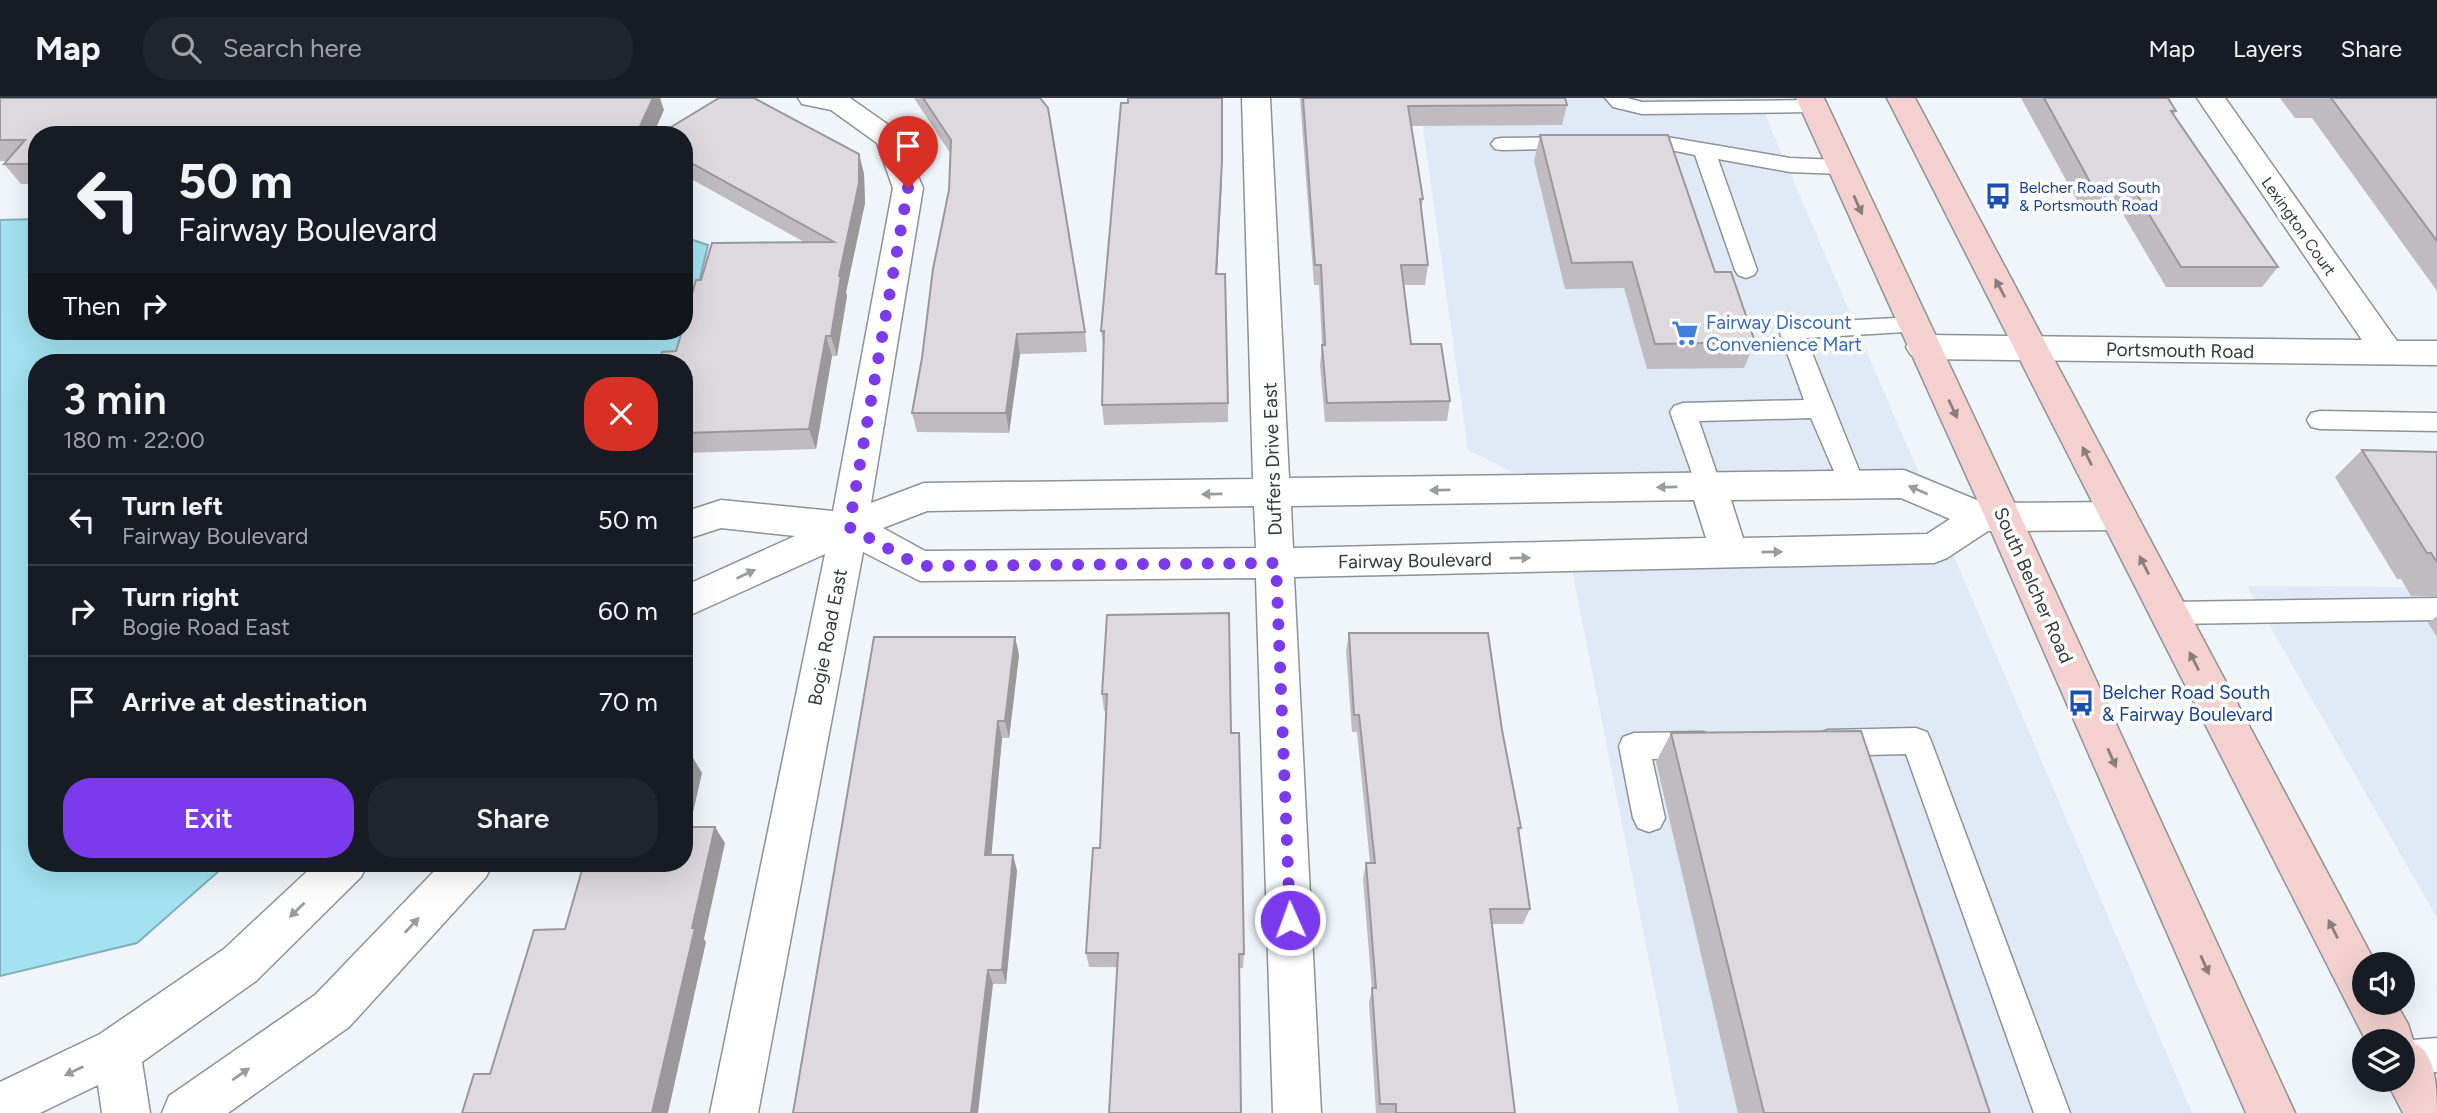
<!DOCTYPE html>
<html lang="en">
<head>
<meta charset="utf-8">
<style>
  :root { --surface:#171b24; --page:#20242c; --text:#f1f3f6; --muted:#9ea1a6; --line:#363941; --accent:#7c3aed }
  body { margin:0; font-family:Figtree,sans-serif; background:var(--page); color:var(--text); height:100vh; display:flex; flex-direction:column; font-size:26px; white-space:nowrap }
  * { box-sizing:border-box; margin:0 }
  p { font-size:23px; color:var(--muted) }
  .icon { flex:none; width:38px; height:38px; fill:none; stroke:currentColor; stroke-width:2; stroke-linecap:round; stroke-linejoin:round }
  .map { position:relative; flex:1; overflow:hidden }
  .drawer { position:absolute; left:28px; top:256px; width:665px; height:518px; display:flex; flex-direction:column; background:var(--surface); border-radius:28px; box-shadow:0 7px 28px #0002 }
  .drawer>* { flex:none }
  .hud { position:absolute; left:28px; top:28px; width:665px; height:214px; border-radius:28px; box-shadow:0 7px 28px #0002; background:#171b24; color:var(--text); overflow:hidden }
  .tools { position:absolute; left:2352px; top:854px; display:grid; gap:14px }
  .tools a { display:grid; place-items:center; width:63px; height:63px; border-radius:50%; background:var(--surface); box-shadow:0 7px 28px #0002; font-size:35px }
  .pin { position:absolute; display:grid; place-items:center; width:60px; height:60px; color:#fff; margin:-72px -30px; border-radius:50% 50% 50% 0; rotate:-45deg; box-shadow:0 0 7px #0007 }
  .pin .icon { rotate:45deg }
  .me { position:absolute; width:77px; margin:-38px; rotate:358deg; stroke-linejoin:round; filter:drop-shadow(0 0 5px #0008) }
  .turn { display:flex; align-items:center; gap:24px; height:147px; padding:0 35px; font-size:32px }
  .turn .icon { width:91px; height:91px; stroke-width:2.5 }
  .turn b { display:block; font-size:49px; line-height:60px }
  .then { display:flex; align-items:center; height:66px; padding:0 35px; background:#0003; gap:14px; font-size:26px }
  .round { display:grid; place-items:center; flex:none; width:74px; height:74px; border-radius:28px; background:var(--page) }
  .summary { display:flex; align-items:center; justify-content:space-between; height:119px; padding:0 35px }
  h1 { font-size:42px; font-weight:600; line-height:52px }
  .action { display:flex; gap:14px; margin-top:auto; padding:14px 35px }
  .action a { flex:1; height:80px; border-radius:28px; background:var(--accent); color:#fff; font-size:28px; font-weight:600; line-height:80px; text-align:center }
  .action a+a { background:var(--page); color:var(--text) }
  ul { padding:0; list-style:none }
  li { display:flex; align-items:center; gap:21px; height:91px; padding:0 35px; border-top:2px solid var(--line) }
  li div { flex:1 }
  li b { display:block; font-size:26px }
  li em { font-style:normal }
  header { display:flex; align-items:center; gap:42px; box-sizing:border-box; height:98px; padding:0 35px; background:var(--surface); border-bottom:2px solid var(--line) }
  header strong { font-size:33px }
  nav { display:flex; gap:38px; margin-inline-start:auto; font-size:24px }
  .search { width:490px; height:63px; background:var(--page); display:flex; align-items:center; gap:18px; box-sizing:border-box; padding:0 24px; border-radius:28px; color:var(--muted); font-size:26px }
  .map>svg:first-child { display:block }
</style>
</head>
<body>
<header>
<strong>Map</strong>
<div class="search"><svg class="icon" aria-label="search" viewBox="0 0 24 24"><circle cx="10" cy="10" r="6"/><path d="M15 15l6 6"/></svg>Search here</div>
<nav><a>Map</a><a>Layers</a><a>Share</a></nav>
</header>
<div class="map">
<svg width="2437" height="1015" viewBox="0 0 2437 1015">
  <rect width="100%" height="100%" fill="#eff5fb"/>
  <path fill="#dfeaf6" d="M1419,0H1758L1929,399L1557,397L1468,352Z
    M1947,442L2192,1015H1679L1567,446Z
    M2247,488L2437,489V820Z"/>
  <path fill="#a3e2f1" stroke="#82afba" stroke-width="2" d="M37,121V233H684V139L708,147L680,264H37V765H228L137,845L0,878V122Z"/>
  <g fill="none" stroke-linecap="round" stroke-linejoin="round">
    <g stroke="#8d9297" stroke-width="3">
      <path id="service" d="M1605,0H1627L1642,4L1813,2L1820,4L1823,8L1820,12L1813,14L1642,16L1613,9Z
        M1633,38H1661L1790,60L1841,62L1849,64L1852,69L1849,74L1841,76L1790,74L1718,61L1757,172L1754,177L1746,180L1738,177L1735,172L1695,57L1661,50L1626,49L1622,44L1626,39Z
        M1574,39L1581,40L1585,45L1581,50L1502,52L1495,51L1491,46L1495,41L1502,40Z
        M1913,219L1921,221L1925,227L1921,233L1806,240L1865,387L1861,394L1852,397L1843,394L1811,320L1699,323L1721,388L1717,395L1708,398L1699,395L1670,314L1674,308L1683,305L1804,302L1779,232L1783,226Z
        M2320,313L2437,315V333L2320,331L2311,329L2307,322L2311,315Z
        M2437,500V522L2169,526L2159,523L2155,515L2159,507L2169,504Z
        M1916,630L1927,634L1931,643L2070,1015H2034L1906,656L1828,658L1817,654L1813,645L1817,636L1828,632Z
        M1703,634L1714,638L1718,647L1714,656L1703,660L1652,661L1665,720L1660,730L1649,734L1638,730L1633,720L1619,648L1623,639L1634,635Z
        M2437,940V974L2403,976V943H2399Z"/>
    </g>
    <g stroke="#8d9297" stroke-width="3">
      <path id="minor" d="M798,0H850L900,35L923,90L871,405L924,385L1253,381L1242,0H1270L1289,380L1904,372L1984,405L2119,404L2132,408L2137,418L2132,428L2119,432L1988,433L1947,460L1934,465L1294,479L1321,1015H1273L1256,480L920,483L863,454L758,1015H710L825,456L684,520V488L795,438L721,430L684,442V414L721,402L833,413L893,90L877,45L831,12L802,6ZM1901,400L1950,421L1927,436L1743,440L1731,402ZM1694,402L1706,440L1293,450L1291,408ZM1254,408L1256,450L925,453L883,430L927,413Z
        M2197,0H2225L2397,243H2437V267L1923,261L1911,257L1906,249L1911,241L1923,237L2362,242Z
        M316,765H368L361,779L256,883L142,964L150,1015H102L98,987L40,1015H0V984L100,936L224,851Z
        M442,765H493L486,779L349,929L228,1015H162L169,998L315,897Z"/>
    </g>
    <g stroke="#8d9297" stroke-width="3">
      <path id="secondary" d="M1796,0H1824L2021,419L2295,1015H2246L1985,419Z
        M1887,0H1915L2376,866H2364V905H2396L2408,926L2414,945C2437,955 2437,994 2437,1015H2403L2386,982H2403V943H2366Z"/>
    </g>
    <use href="#service" fill="#fff" fill-rule="evenodd"/>
    <use href="#minor" fill="#fff" fill-rule="evenodd"/>
    <use href="#secondary" fill="#f4d1ce" fill-rule="evenodd"/>
  </g>
  <path fill="#bfbbc0" d="M0,0L664,12L37,37V86H21L4,66L7,63H0Z
    M914,0H1040L1085,234L1087,254L1020,256L1009,335L917,334L912,315L922,260L949,92L950,55Z
    M1300,0H1565L1567,7L1562,27L1411,28L1423,101L1421,112L1428,167L1425,187H1404L1411,246L1450,303L1447,323L1325,324L1320,267L1322,247L1319,187H1314Z
    M2021,0H2168L2176,13L2174,17L2278,169L2262,189H2166L2123,116L2084,115Z
    M2280,0H2437V193L2312,20H2295Z
    M684,37L859,56L864,76L865,105L846,194L847,198L837,258H832L816,351L684,355V264L676,253L701,182L804,144L684,77Z
    M1540,37L1715,174L1755,244L1744,270L1647,271L1624,190L1565,191L1534,63Z
    M1222,83L1217,176L1228,305V324L1104,327L1102,307L1104,253L1101,233Z
    M2362,352L2437,354V498H2411L2401,481H2397L2335,379Z
    M1107,517L1231,635L1244,856L1243,870L1089,869L1086,855L1100,750L1106,613H1104L1102,596Z
    M2437,518V539L2428,525Z
    M1349,535L1502,632L1521,730L1519,734L1530,811L1523,826H1492L1515,1015H1376L1369,904L1372,892L1363,781L1366,765H1370L1357,634H1352L1346,553Z
    M1015,539L1019,557L1009,640H1002L991,757H1013L1017,773L1006,886H993L793,1015Z
    M1671,635L1990,1015H1738L1656,664Z"/>
  <path fill="#9b989c" d="M653,0H660L664,12L653,37H636Z
    M859,56L864,76L865,105L846,194L847,198L837,258L831,238L839,178Z
    M1222,63V83L1216,196V176Z
    M1017,236L1020,256L1009,335L1006,315Z
    M826,238L832,258L816,351L809,331Z
    M1015,539L1019,557L1009,640L1005,623Z
    M998,623L1002,640L990,773L985,757Z
    M692,658L702,675L686,745L684,743V689Z
    M715,729L725,745L704,841L706,844L668,1015H652L692,830Z
    M1013,757L1017,773L1006,886L1002,872Z
    M988,872L993,886L978,1015H971Z"/>
  <path fill="#ded9df" stroke="#9b989c" stroke-width="2" d="M0,0H653L636,37H37V66H4L25,42H0Z
    M719,0H754L859,56V85L839,178H841L831,238H826L809,331L684,335V264H659L662,254L676,253L682,233H684V225L696,182H701L712,145L834,144L684,61V37H658Z
    M923,0H1040L1048,10L1085,234L1017,236L1006,315H912L922,260L933,171L949,92L951,42Z
    M1128,0H1222V63L1216,176H1225L1228,305L1102,307L1104,233H1101L1121,5H1128Z
    M1303,0H1565L1567,7L1408,8L1423,101H1420L1428,167H1401L1411,246H1441L1450,303L1327,305L1322,247H1325L1321,167H1315Z
    M2044,0H2168L2176,13H2171L2278,169H2181L2136,95H2096Z
    M2331,0H2437V143Z
    M1540,37H1668L1715,174H1731L1755,244L1655,246L1632,164L1572,165Z
    M2362,352L2437,354V464L2431,455H2427Z
    M1229,515L1231,635H1239L1242,751L1244,856H1239L1241,1015H1109L1118,855H1086L1093,750H1100L1107,596H1102L1107,517Z
    M1349,535H1488L1502,632L1521,730H1518L1530,811H1490L1515,1015H1396V1006H1380L1372,890H1376L1366,765H1375L1359,617H1354Z
    M874,539H1015L1005,623H998L985,757H1013L1002,872H988L971,1015H793Z
    M1861,633L1990,1015H1764L1671,635Z
    M684,658H692L684,689Z
    M684,729H715L692,830H695L652,1015H462L474,976H490L534,832L565,831L584,765H684Z"/>
  <defs><path id="oneway-solid" d="M-6-.8H1V-3.2L6.5 0L1 3.2V.8H-6Z" transform="scale(1.75)"/></defs>
  <g fill="#8c7d7d">
    <use href="#oneway-solid" transform="translate(1858 107) rotate(66)"/>
    <use href="#oneway-solid" transform="translate(2000 190) rotate(-118)"/>
    <use href="#oneway-solid" transform="translate(1953 311) rotate(65)"/>
    <use href="#oneway-solid" transform="translate(2087 358) rotate(-117)"/>
    <use href="#oneway-solid" transform="translate(2144 467) rotate(-117)"/>
    <use href="#oneway-solid" transform="translate(2194 563) rotate(-117)"/>
    <use href="#oneway-solid" transform="translate(2112 660) rotate(66)"/>
    <use href="#oneway-solid" transform="translate(2333 831) rotate(-117)"/>
    <use href="#oneway-solid" transform="translate(2205 867) rotate(66)"/>
  </g>
  <g fill="#9a9c9d">
    <use href="#oneway-solid" transform="translate(1667 389) rotate(179)"/>
    <use href="#oneway-solid" transform="translate(1440 392) rotate(179)"/>
    <use href="#oneway-solid" transform="translate(1918 392) rotate(-157)"/>
    <use href="#oneway-solid" transform="translate(1212 396) rotate(179)"/>
    <use href="#oneway-solid" transform="translate(1772 454) rotate(-1)"/>
    <use href="#oneway-solid" transform="translate(1520 460) rotate(-1)"/>
    <use href="#oneway-solid" transform="translate(746 476) rotate(-25)"/>
    <use href="#oneway-solid" transform="translate(297 812) rotate(136)"/>
    <use href="#oneway-solid" transform="translate(412 827) rotate(-47)"/>
    <use href="#oneway-solid" transform="translate(74 973) rotate(154)"/>
    <use href="#oneway-solid" transform="translate(241 976) rotate(-35)"/>
  </g>
  <g fill="none" stroke-linecap="round" stroke-linejoin="round">
    <path stroke="#7c3aed" stroke-width="12" stroke-dasharray="0 21.6" d="M908,90L849,429L920,468L1276,465L1290,822"/>
  </g>
  <defs>
    <g id="bus-bare" transform="scale(2.1)"><path d="M-5-6H5V4H4V6H2V4H-2V6H-4V4H-5ZM-3.5-4V0h7V-4ZM-3.5 1.2v1.5H-2V1.2ZM2 1.2v1.5H3.5V1.2Z" fill="#1a4fb4" stroke="#fff" stroke-width="2.5" paint-order="stroke"/></g>
    <g id="supermarket-bare" transform="scale(2.1)"><path d="M-6-5.5h2.5l.6 2H6L4.5 2H-2.5L-4.4-4H-6ZM-1.5 3.2a1.3 1.3 0 1 0 .1 0ZM3 3.2a1.3 1.3 0 1 0 .1 0Z" fill="#3f7fe0" stroke="#fff" stroke-width="2.5" paint-order="stroke"/></g>
  </defs>
  <g fill-rule="evenodd">
    <use href="#bus-bare" x="1998" y="98"/>
    <use href="#supermarket-bare" x="1685" y="235"/>
    <use href="#bus-bare" x="2081" y="605"/>
  </g>
  <g text-anchor="middle" stroke-width="7" stroke-linejoin="round" paint-order="stroke">
    <g font-size="16" fill="#164399" stroke="#fff" text-anchor="start">
      <text x="2019" y="95">Belcher Road South<tspan x="2019" dy="18">&amp; Portsmouth Road</tspan></text>
    </g>
    <g font-size="16" fill="#36393b" stroke="#fff">
      <text transform="translate(2299 128) rotate(55)" y="6">Lexington Court</text>
    </g>
    <g font-size="19" fill="#366cbe" stroke="#fff" text-anchor="start">
      <text x="1706" y="231">Fairway Discount<tspan x="1706" dy="22">Convenience Mart</tspan></text>
    </g>
    <g font-size="19" fill="#36393b" stroke="#fff">
      <text transform="translate(2180 252) rotate(1)" y="7">Portsmouth Road</text>
      <text transform="translate(1272 361) rotate(-92)" y="7">Duffers Drive East</text>
      <text transform="translate(1415 462) rotate(-1)" y="7">Fairway Boulevard</text>
      <text transform="translate(2034 487) rotate(66)" y="7">South Belcher Road</text>
      <text transform="translate(827 539) rotate(-79)" y="7">Bogie Road East</text>
    </g>
    <g font-size="19" fill="#164399" stroke="#fff" text-anchor="start">
      <text x="2102" y="601">Belcher Road South<tspan x="2102" dy="22">&amp; Fairway Boulevard</tspan></text>
    </g>
  </g>
</svg>
<div class="tools">
<a><svg class="icon" aria-label="sound" viewBox="0 0 24 24"><path d="M4 9h4l5-4v14l-5-4H4zM17 9q2 3 0 6"/></svg></a>
<a><svg class="icon" aria-label="layers" viewBox="0 0 24 24"><path d="M12 4l9 5-9 5-9-5zM3 14l9 5 9-5"/></svg></a>
</div>
<div class="pin" style="left:908px;top:90px;background:#d93025"><svg class="icon" aria-label="arrive" viewBox="0 0 24 24"><path d="M6 21V4h12l-3 4 3 4H6"/></svg></div>
<svg class="me" style="left:1290px;top:822px" viewBox="-20 -20 40 40"><circle r="17" fill="#7c3aed" stroke="#fff" stroke-width="3"/><path d="M0-11L8 9 0 5-8 9z" fill="#fff"/></svg>
<div class="hud">
<div class="turn"><svg class="icon" aria-label="left" viewBox="0 0 24 24"><path d="M17 20v-9H6M10 6l-5 5 5 5"/></svg><div><b>50 m</b>Fairway Boulevard</div></div>
<div class="then">Then<svg class="icon" aria-label="right" viewBox="0 0 24 24"><path d="M7 20v-9h11M14 6l5 5-5 5"/></svg></div>
</div>
<section class="drawer">
<div class="summary"><div><h1>3 min</h1><p>180 m · 22:00</p></div><a class="round" style="background:#d93025;color:#fff"><svg class="icon" aria-label="close" viewBox="0 0 24 24"><path d="M6 6l12 12M18 6L6 18"/></svg></a></div>
<ul>
<li><svg class="icon" aria-label="left" viewBox="0 0 24 24"><path d="M17 20v-9H6M10 6l-5 5 5 5"/></svg><div><b>Turn left</b><p>Fairway Boulevard</p></div><em>50 m</em></li>
<li><svg class="icon" aria-label="right" viewBox="0 0 24 24"><path d="M7 20v-9h11M14 6l5 5-5 5"/></svg><div><b>Turn right</b><p>Bogie Road East</p></div><em>60 m</em></li>
<li><svg class="icon" aria-label="arrive" viewBox="0 0 24 24"><path d="M6 21V4h12l-3 4 3 4H6"/></svg><div><b>Arrive at destination</b></div><em>70 m</em></li>
</ul>
<div class="action"><a>Exit</a><a>Share</a></div>
</section>
</div>
</body>
</html>
